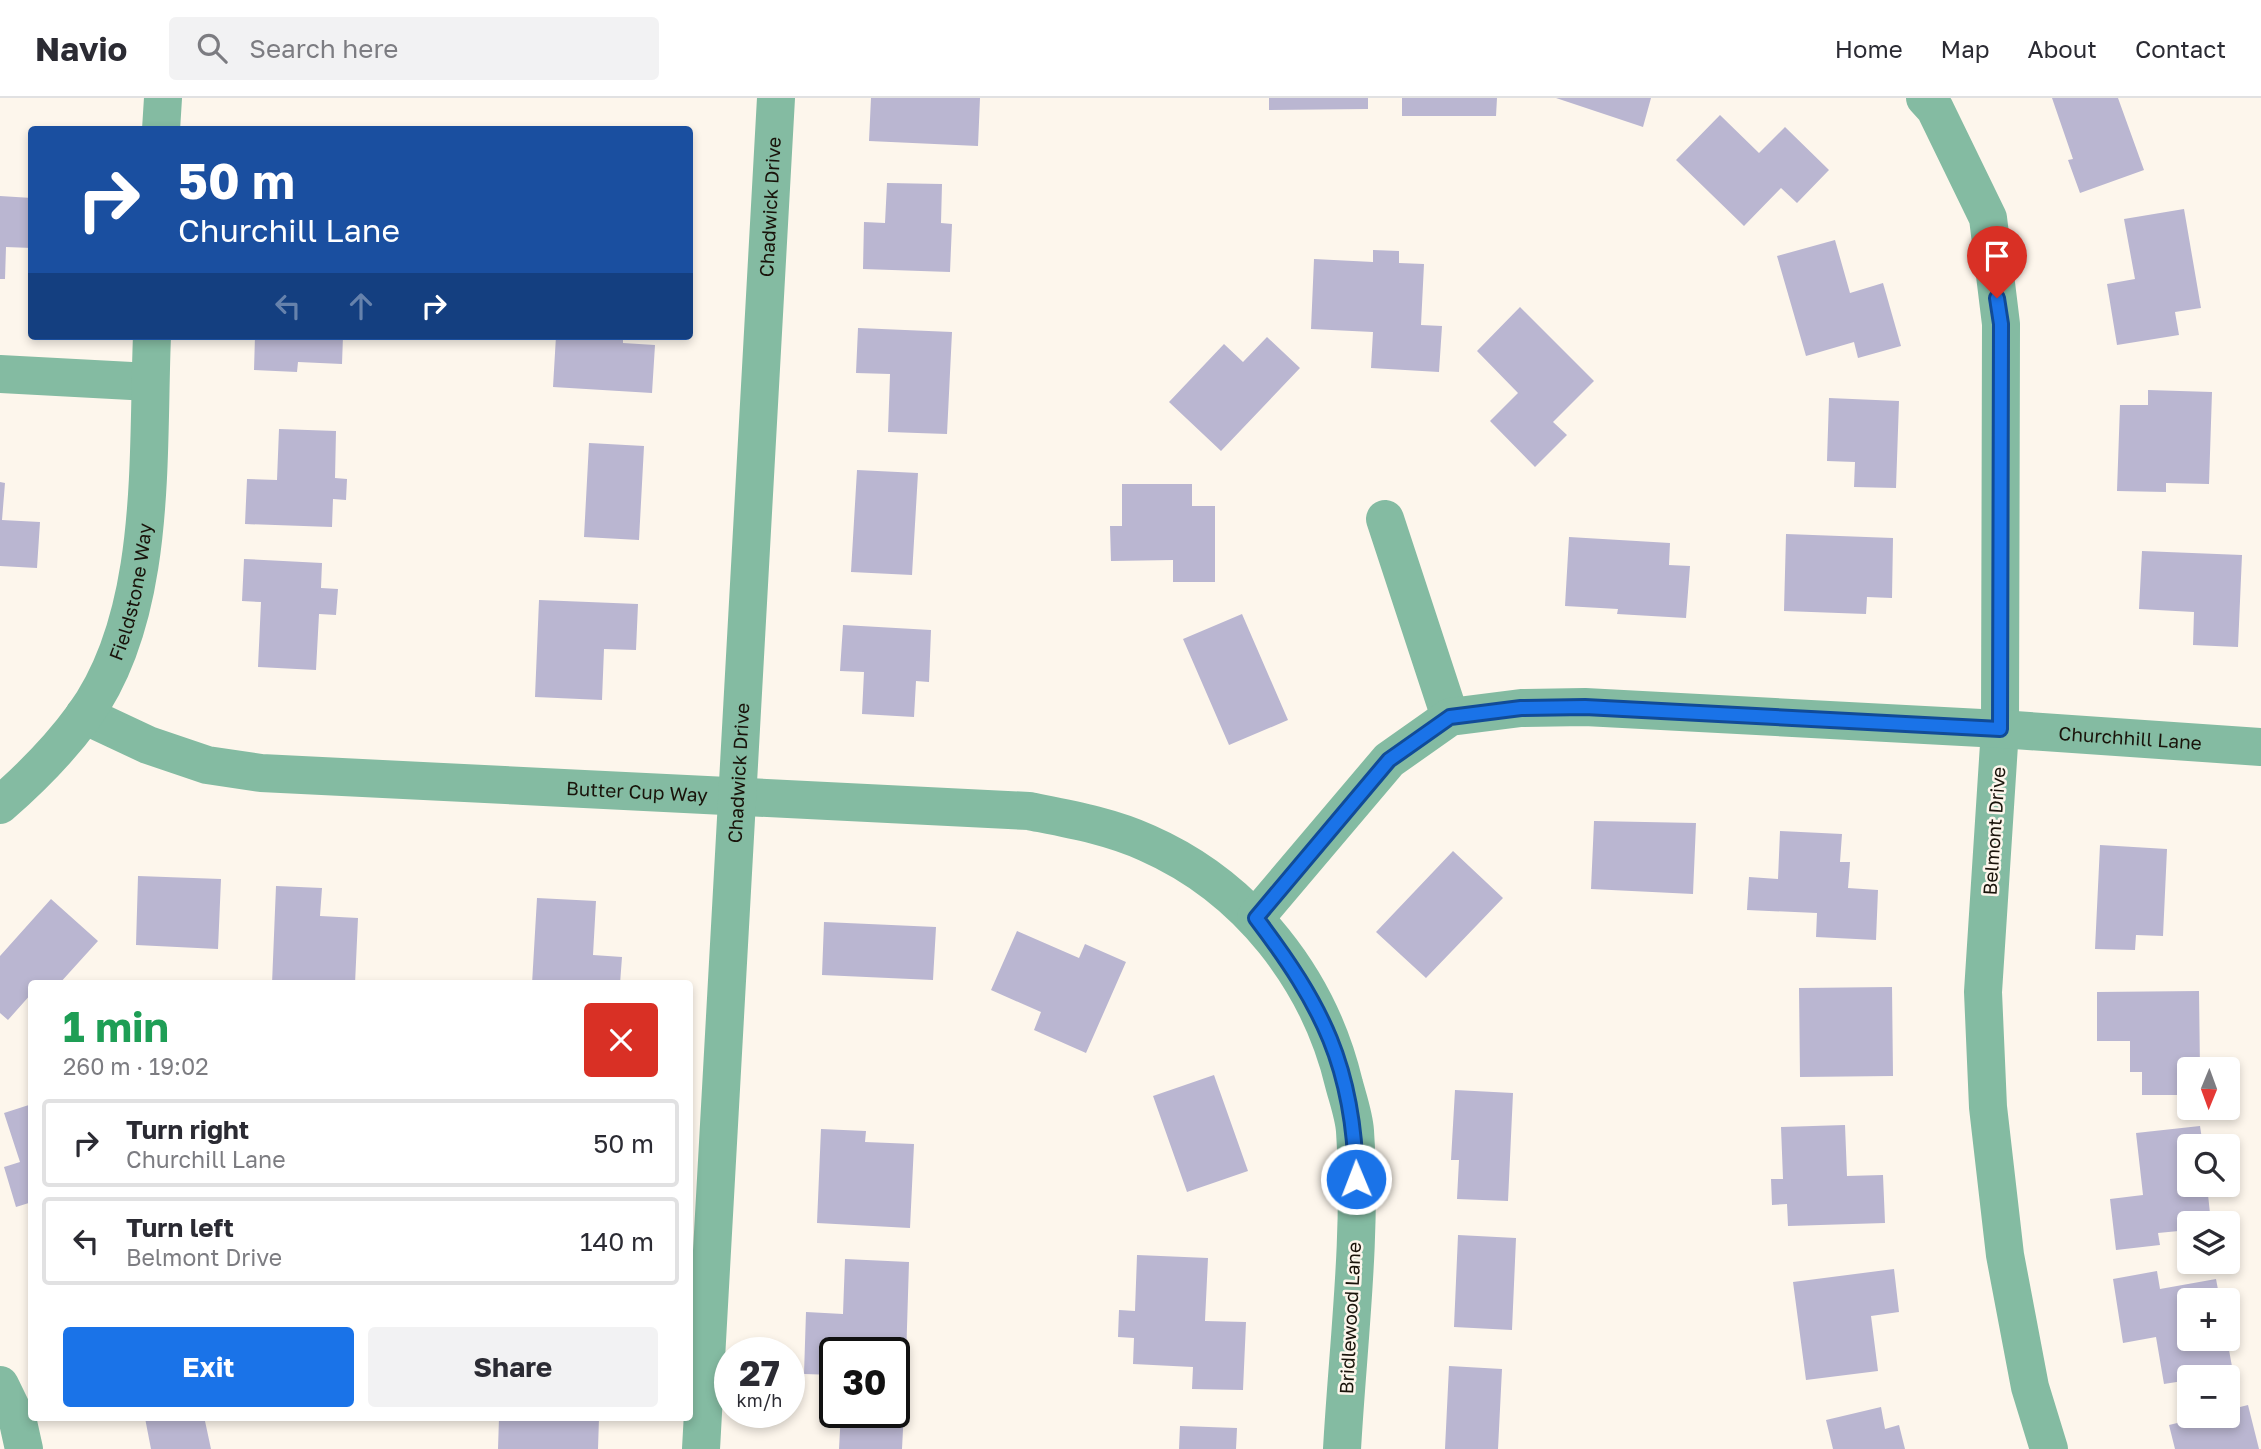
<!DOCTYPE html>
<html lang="en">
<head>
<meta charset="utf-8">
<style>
  :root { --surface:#fff; --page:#f2f2f3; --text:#2b2b33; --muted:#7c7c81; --line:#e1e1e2; --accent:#1a73e8 }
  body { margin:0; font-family:"Golos Text",sans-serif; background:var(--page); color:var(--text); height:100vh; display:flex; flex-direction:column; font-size:26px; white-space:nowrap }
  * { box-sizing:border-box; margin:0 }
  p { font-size:23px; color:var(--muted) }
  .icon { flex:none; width:38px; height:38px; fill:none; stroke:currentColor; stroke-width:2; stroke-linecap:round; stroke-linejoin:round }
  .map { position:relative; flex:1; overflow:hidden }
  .side { position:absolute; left:28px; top:882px; width:665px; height:441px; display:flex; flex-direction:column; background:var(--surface); border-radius:7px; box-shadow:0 4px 10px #0003 }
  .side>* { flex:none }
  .hud { position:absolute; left:28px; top:28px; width:665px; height:214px; border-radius:7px; box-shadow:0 4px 10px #0003; background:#1a4fa0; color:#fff; overflow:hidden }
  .needle { width:46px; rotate:181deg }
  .buttons { position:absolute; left:2177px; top:959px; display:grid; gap:14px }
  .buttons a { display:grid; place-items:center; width:63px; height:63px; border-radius:7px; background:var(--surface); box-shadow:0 4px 10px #0003; font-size:35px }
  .speed { position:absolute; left:714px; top:1239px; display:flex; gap:14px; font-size:35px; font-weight:700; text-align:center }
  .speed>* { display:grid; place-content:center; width:91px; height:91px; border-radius:50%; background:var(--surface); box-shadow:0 4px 10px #0003; line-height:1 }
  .speed small { font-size:18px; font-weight:400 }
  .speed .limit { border:4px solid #111; border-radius:10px; background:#fff; color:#111 }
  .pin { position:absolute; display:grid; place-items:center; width:60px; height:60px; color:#fff; margin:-72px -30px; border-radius:50% 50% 50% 0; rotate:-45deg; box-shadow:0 0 7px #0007 }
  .pin .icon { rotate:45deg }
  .me { position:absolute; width:77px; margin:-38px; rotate:359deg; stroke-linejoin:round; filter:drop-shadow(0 0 5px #0008) }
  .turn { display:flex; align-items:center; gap:24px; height:147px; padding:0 35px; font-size:32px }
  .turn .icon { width:91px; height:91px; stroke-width:2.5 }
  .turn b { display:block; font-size:49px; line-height:60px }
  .lanes { display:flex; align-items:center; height:66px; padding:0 35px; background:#0003; justify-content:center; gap:35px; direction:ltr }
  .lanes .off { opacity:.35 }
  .round { display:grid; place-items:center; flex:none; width:74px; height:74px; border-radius:7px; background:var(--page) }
  .headline { display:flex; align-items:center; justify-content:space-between; height:119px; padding:0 35px }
  h1 { font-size:42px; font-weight:700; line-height:52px; color:#1e9e55 }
  .button { display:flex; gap:14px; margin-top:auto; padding:14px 35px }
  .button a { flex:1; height:80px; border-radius:7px; background:var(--accent); color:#fff; font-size:28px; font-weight:700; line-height:80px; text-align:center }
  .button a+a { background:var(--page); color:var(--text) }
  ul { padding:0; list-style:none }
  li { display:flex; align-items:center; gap:21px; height:88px; margin:0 14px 10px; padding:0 21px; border:4px solid var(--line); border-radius:7px }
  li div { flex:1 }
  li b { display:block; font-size:26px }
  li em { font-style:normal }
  header { display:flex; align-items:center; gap:42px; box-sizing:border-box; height:98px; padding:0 35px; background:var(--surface); border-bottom:2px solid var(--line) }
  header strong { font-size:33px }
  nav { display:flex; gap:38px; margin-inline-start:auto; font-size:24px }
  .search { width:490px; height:63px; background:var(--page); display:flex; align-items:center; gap:18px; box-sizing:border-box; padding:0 24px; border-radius:7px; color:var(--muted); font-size:26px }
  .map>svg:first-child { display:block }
</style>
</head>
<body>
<header>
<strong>Navio</strong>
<div class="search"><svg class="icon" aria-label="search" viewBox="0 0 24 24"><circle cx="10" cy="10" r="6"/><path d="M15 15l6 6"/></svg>Search here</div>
<nav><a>Home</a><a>Map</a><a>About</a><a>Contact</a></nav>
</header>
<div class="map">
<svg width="2261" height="1351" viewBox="0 0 2261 1351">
  <rect width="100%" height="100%" fill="#fdf6ec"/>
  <path fill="#bab6d1" d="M871,0H980L978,48L869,43Z
    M1269,0H1368V11L1269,12Z
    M1402,0H1497L1496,18H1402Z
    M1556,0H1651L1643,29Z
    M2052,0H2118L2144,72L2080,95L2068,62L2073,61Z
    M1720,17L1759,55L1785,29L1829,72L1797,105L1781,90L1744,128L1676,62Z
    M887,85L942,86L941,125L952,126L950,174L863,171L864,124L885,125Z
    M0,98L32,100V150L6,149L5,181H0Z
    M2184,111L2201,210L2175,214L2179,237L2117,247L2107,186L2135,181L2124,121Z
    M1835,142L1850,195L1883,185L1901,248L1858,260L1854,244L1806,258L1777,158Z
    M1373,152L1399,153V165L1424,166L1421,227L1442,228L1439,274L1371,270L1373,234L1311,231L1314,161L1373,164Z
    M1520,209L1594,283L1553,324L1567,337L1535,369L1490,323L1518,295L1477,253Z
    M858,230L952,234L947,336L888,334L890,276L856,275Z
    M255,238H343L342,266L298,264L297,274L254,272Z
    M556,238H623V245L655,247L652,295L553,289Z
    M1267,239L1300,270L1221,353L1169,304L1224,246L1243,264Z
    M2148,292L2212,294L2209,386L2166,385V394L2117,393L2120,307H2148Z
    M1829,300L1899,303L1896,390L1854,389L1855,364L1827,363Z
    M279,331L336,333L335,380L347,381L346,402L333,401L332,429L245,426L247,381L277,382Z
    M589,345L644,348L639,442L584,439Z
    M857,372L918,375L912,477L851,474Z
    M0,384L5,385L2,422L40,424L37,470L0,468Z
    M1122,386H1192V408H1215V484H1173V462L1111,463L1110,428H1122Z
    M1786,436L1893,440L1892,500L1867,499L1866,516L1784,513Z
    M1569,439L1670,445L1669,467L1690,468L1686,520L1617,516L1618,511L1565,508Z
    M2142,453L2242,457L2238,549L2193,547L2194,514L2139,511Z
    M244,461L322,465L321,490L338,491L336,517L319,516L316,572L258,569L261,504L242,503Z
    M539,502L638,506L636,552L604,551L602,602L535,599Z
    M1242,516L1288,622L1229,647L1183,541Z
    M843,527L931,532L929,584L916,583L914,619L862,616L864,574L840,573Z
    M1594,723L1696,725L1693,796L1591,791Z
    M1780,733L1842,736L1840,764H1850L1848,790L1878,792L1876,842L1816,839L1817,815L1747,812L1749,779L1778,781Z
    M2100,747L2167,751L2163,838L2136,837L2135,852L2095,851Z
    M1453,753L1503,800L1426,880L1376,834Z
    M138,778L221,781L218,851L136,847Z
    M276,788L322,790L320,818L358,820L355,886H272Z
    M537,800L596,803L593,857L622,859L620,886H532Z
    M51,801L98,843L59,886H32V895L8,922L0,915V858Z
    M824,824L936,829L933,882L822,877Z
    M1017,833L1079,860L1085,846L1126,864L1086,955L1034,932L1041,914L991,892Z
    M1892,889L1893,978L1800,979L1799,890Z
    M2199,893L2200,971H2189V997H2142V974H2130V943H2097V894Z
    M1214,977L1248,1073L1187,1094L1153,998Z
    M1455,992L1513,995L1508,1103L1457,1101L1459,1062H1451Z
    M32,1006V1104L16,1109L4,1069L20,1064L4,1015Z
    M1845,1027L1847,1078L1883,1077L1885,1125L1788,1128L1787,1106L1772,1107L1771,1081H1783L1781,1029Z
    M2200,1028L2203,1048H2189V1087H2207L2211,1125H2189V1132L2158,1135L2160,1147L2116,1152L2110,1101L2143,1097L2136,1035Z
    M821,1031L866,1033L865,1044L914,1046L910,1130L817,1125Z
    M1458,1137L1516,1140L1512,1232L1454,1229Z
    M1137,1157L1208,1160L1205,1223L1246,1224L1243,1292L1192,1291L1193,1269L1133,1266L1134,1240L1118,1239L1119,1212L1135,1213Z
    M845,1161L909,1164L906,1262H894V1255H835V1277L804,1276L806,1214L843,1216Z
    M1894,1171L1899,1214L1871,1218L1878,1273L1806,1282L1793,1184Z
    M2157,1173L2160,1191L2216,1181L2220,1202H2189V1241H2227L2233,1274L2189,1279V1282L2164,1286L2156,1239L2123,1245L2113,1181Z
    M1449,1268L1502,1271L1498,1351H1445Z
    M2248,1307L2259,1351H2175L2169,1327L2206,1318H2228V1312Z
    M1881,1309L1885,1331L1899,1327L1905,1351H1833L1826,1322Z
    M894,1311L904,1312L902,1351H839L841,1314H894Z
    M145,1320H220V1321L205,1323L211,1351H151Z
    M499,1320H599L598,1351H498Z
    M1180,1328L1237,1330L1236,1351H1179Z"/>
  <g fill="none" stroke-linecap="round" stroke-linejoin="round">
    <g stroke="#84bba2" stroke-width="38">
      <path d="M1925,0L1935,11L1988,120L2001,226L2000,631L1983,894L1988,1009L2005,1157L2030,1289L2049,1351"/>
      <path d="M161,32L163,0"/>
      <path d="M0,276L150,284"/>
      <path d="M1385,421L1450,619"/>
      <path id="s1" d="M84,617L148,647L207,667L261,675L1029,713C1069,721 1110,728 1147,745C1247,789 1319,881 1344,986C1348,1001 1354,1018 1355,1033C1362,1138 1348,1246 1342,1351"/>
      <path id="s2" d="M0,707C31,680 59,652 83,619C158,517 147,358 152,238"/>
      <path id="s3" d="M1256,819L1389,662L1450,619L1521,610L1585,609L2000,631L2261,649"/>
      <path d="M0,1287L18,1324L24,1351"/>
      <path id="s4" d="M701,1351L776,0"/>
    </g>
  </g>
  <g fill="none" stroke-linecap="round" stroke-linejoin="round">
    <g stroke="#114b97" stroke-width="18">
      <path id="route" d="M1356,1081C1354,969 1322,907 1256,820L1389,662L1450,619L1521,610L1585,609L2000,631L2001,226L1997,200"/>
    </g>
    <use href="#route" stroke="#1a73e8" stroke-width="12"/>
  </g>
  <g text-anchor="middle" stroke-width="5" stroke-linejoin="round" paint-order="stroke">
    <g font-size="19" fill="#19130a" stroke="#fdf6ec">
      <text dy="7" stroke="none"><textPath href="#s4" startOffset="1244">Chadwick Drive</textPath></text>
      <text dy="7" stroke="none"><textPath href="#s2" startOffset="257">Fieldstone Way</textPath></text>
      <text dy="7" stroke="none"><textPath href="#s3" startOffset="962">Churchhill Lane</textPath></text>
      <text dy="7" stroke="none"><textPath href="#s4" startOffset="677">Chadwick Drive</textPath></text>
      <text dy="7" stroke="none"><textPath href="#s1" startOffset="564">Butter Cup Way</textPath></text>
      <text transform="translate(1994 733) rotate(-86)" y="7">Belmont Drive</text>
      <text transform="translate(1350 1220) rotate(-87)" y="7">Bridlewood Lane</text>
    </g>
  </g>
</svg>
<div class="buttons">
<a><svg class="needle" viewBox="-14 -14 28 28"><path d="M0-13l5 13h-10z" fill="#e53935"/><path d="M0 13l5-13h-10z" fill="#7c7c81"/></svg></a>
<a><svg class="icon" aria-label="search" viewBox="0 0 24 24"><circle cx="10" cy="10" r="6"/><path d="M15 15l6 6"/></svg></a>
<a><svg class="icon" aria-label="layers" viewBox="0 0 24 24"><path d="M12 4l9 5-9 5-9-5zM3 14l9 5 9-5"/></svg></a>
<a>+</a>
<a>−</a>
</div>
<div class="speed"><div>27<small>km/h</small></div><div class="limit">30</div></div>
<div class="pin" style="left:1997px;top:200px;background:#d93025"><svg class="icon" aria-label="arrive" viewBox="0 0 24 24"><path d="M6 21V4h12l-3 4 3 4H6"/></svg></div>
<svg class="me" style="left:1356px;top:1081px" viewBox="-20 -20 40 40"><circle r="17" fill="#1a73e8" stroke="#fff" stroke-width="3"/><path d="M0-11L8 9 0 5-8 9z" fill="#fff"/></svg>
<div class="hud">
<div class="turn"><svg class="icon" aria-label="right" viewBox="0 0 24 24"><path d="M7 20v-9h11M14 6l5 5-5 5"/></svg><div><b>50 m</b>Churchill Lane</div></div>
<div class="lanes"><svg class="icon off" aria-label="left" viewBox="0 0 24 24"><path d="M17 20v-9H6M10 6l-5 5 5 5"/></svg><svg class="icon off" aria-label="ahead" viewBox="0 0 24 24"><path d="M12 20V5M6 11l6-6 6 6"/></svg><svg class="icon" aria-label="right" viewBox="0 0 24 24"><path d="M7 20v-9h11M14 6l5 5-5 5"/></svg></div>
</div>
<section class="side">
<div class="headline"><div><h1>1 min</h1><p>260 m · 19:02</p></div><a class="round" style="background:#d93025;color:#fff"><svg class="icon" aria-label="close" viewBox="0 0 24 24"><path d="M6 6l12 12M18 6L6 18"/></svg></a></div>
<ul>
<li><svg class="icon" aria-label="right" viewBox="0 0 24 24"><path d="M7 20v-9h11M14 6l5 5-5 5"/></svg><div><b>Turn right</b><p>Churchill Lane</p></div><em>50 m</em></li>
<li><svg class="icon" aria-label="left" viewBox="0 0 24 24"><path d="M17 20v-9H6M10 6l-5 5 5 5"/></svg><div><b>Turn left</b><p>Belmont Drive</p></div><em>140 m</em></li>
</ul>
<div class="button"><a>Exit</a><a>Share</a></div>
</section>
</div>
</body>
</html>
